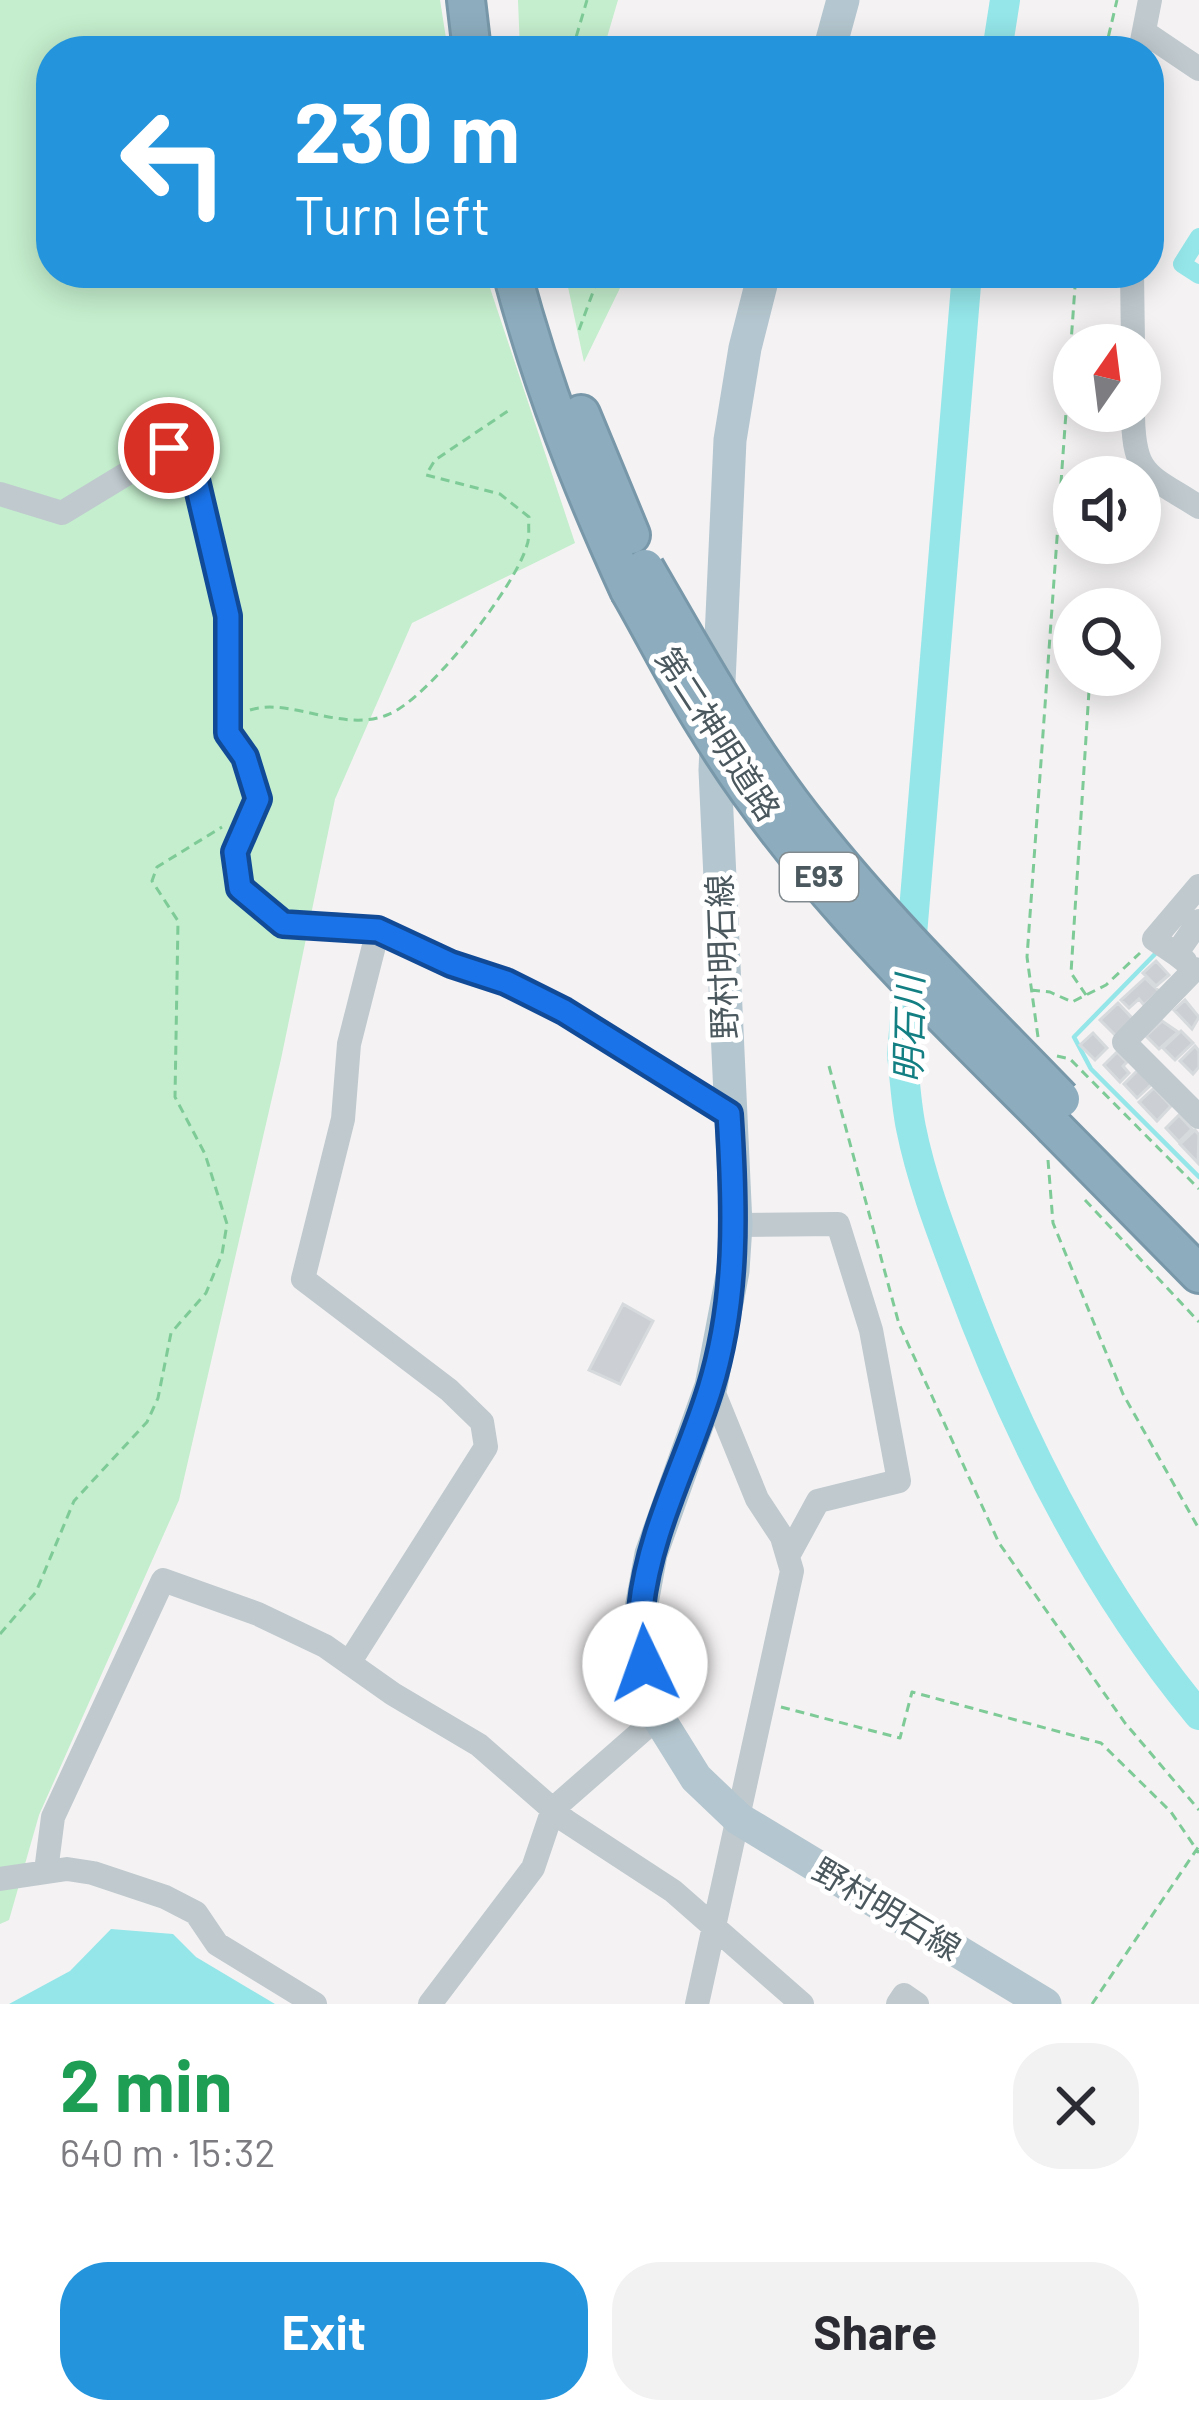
<!DOCTYPE html>
<html lang="en">
<head>
<meta charset="utf-8">
<style>
  :root { --surface:#fff; --page:#f2f2f3; --text:#2b2b33; --muted:#7c7c81; --accent:#2495dd }
  body { margin:0; font-family:Barlow,"Noto Sans JP",sans-serif; background:var(--page); color:var(--text); height:100vh; display:flex; flex-direction:column; font-size:45px; white-space:nowrap }
  * { box-sizing:border-box; margin:0 }
  p { font-size:39px; color:var(--muted) }
  .icon { flex:none; width:66px; height:66px; fill:none; stroke:currentColor; stroke-width:2; stroke-linecap:round; stroke-linejoin:round }
  .map { position:relative; height:2004px; overflow:hidden }
  .details { display:flex; flex-direction:column; background:var(--surface); flex:1 }
  .details>* { flex:none }
  .top-card { position:absolute; left:36px; top:36px; width:1128px; height:252px; border-radius:48px; box-shadow:0 6px 30px #0003; background:#2495dd; color:#fff; overflow:hidden }
  .needle { width:78px; rotate:14deg }
  .tools { position:absolute; left:1053px; top:324px; display:grid; gap:24px }
  .tools a { display:grid; place-items:center; width:108px; height:108px; border-radius:50%; background:var(--surface); box-shadow:0 6px 30px #0003; font-size:60px }
  .pin { position:absolute; display:grid; place-items:center; width:102px; height:102px; color:#fff; margin:-51px; border:6px solid #fff; border-radius:50%; box-shadow:0 3px 12px #0007 }
  .me { position:absolute; width:132px; margin:-66px; rotate:357deg; stroke-linejoin:round; filter:drop-shadow(0 0 9px #0008) }
  .turn { display:flex; align-items:center; gap:42px; height:252px; padding:0 60px; font-size:54px }
  .turn .icon { width:156px; height:156px; stroke-width:2.5 }
  .turn b { display:block; font-size:84px; line-height:102px }
  .round { display:grid; place-items:center; flex:none; width:126px; height:126px; border-radius:48px; background:var(--page) }
  .summary { display:flex; align-items:center; justify-content:space-between; height:204px; padding:0 60px }
  h1 { font-size:72px; font-weight:700; line-height:90px; color:#1e9e55 }
  .button { display:flex; gap:24px; margin-top:auto; padding:24px 60px }
  .button a { flex:1; height:138px; border-radius:48px; background:var(--accent); color:#fff; font-size:48px; font-weight:700; line-height:138px; text-align:center }
  .button a+a { background:var(--page); color:var(--text) }
  .map>svg:first-child { display:block }
</style>
</head>
<body>
<div class="map">
<svg width="1199" height="2004" viewBox="0 0 1199 2004">
  <rect width="100%" height="100%" fill="#f4f2f3"/>
  <path fill="#c4eecd" d="M0,0H440L448,51H51V273H485L575,543L412,623L335,799L281,1059L179,1500L39,1815L9,1920L0,1924Z
    M518,0H618L603,51H520Z
    M565,273H617L620,288L584,362Z"/>
  <path fill="#94e6e9" d="M111,1929L173,1934L196,1957L275,2004H9L70,1971Z"/>
  <g fill="none" stroke-linecap="round" stroke-linejoin="round">
    <path stroke="#94e6e9" stroke-width="4.5" d="M1157,952L1074,1037L1091,1069L1199,1177"/>
    <path stroke="#94e6e9" stroke-width="18" d="M1199,237L1182,264L1199,275"/>
    <path stroke="#94e6e9" stroke-width="30" d="M997,51L1005,0
      M967,273L902,1055C905,1079 906,1104 911,1128C921,1178 940,1228 958,1276C1016,1433 1092,1586 1199,1715"/>
  </g>
  <path fill="#ccd0d4" stroke="#d7dadd" stroke-width="3" d="M1156,961L1169,975L1156,986L1143,973Z
    M1145,978L1159,991L1144,1005L1139,999L1129,1008L1121,1000Z
    M1185,1000L1199,1017L1192,1029L1174,1010Z
    M1118,1003L1133,1019L1116,1036L1100,1020Z
    M1162,1021L1178,1032L1159,1049L1146,1036Z
    M1181,1031L1193,1043L1175,1060L1163,1048Z
    M1093,1033L1107,1048L1095,1060L1080,1045Z
    M1195,1046L1199,1051V1067L1193,1074L1180,1061Z
    M1117,1052L1127,1062L1123,1066L1129,1073L1120,1082L1104,1065Z
    M1139,1069L1152,1084L1137,1098L1124,1084Z
    M1154,1088L1171,1106L1157,1121L1139,1102Z
    M1179,1115L1192,1129L1179,1142L1166,1128Z
    M1195,1130L1199,1135L1198,1163L1180,1144Z
    M623,1304L653,1321L620,1384L589,1370Z"/>
  <g fill="none" stroke-linecap="round" stroke-linejoin="round">
    <g stroke="#7898a9" stroke-width="42">
      <path id="highway" d="M466,0L472,51
        M512,273C543,388 580,483 629,590
        M581,414L631,535
        M1055,1128L1199,1274"/>
    </g>
    <path stroke="#7ecb97" stroke-width="3" stroke-dasharray="9 6" stroke-linecap="butt" d="M572,51L587,0
      M1105,51L1117,0
      M579,330L600,273
      M250,710C290,697 342,733 387,715C427,701 516,586 527,545C530,537 528,526 529,517L500,494L426,475L435,460L508,411
      M1031,990L1050,992L1072,1002L1106,985L1140,953
      M1086,995L1071,973L1090,675
      M1038,1037L1027,957L1076,273
      M1057,1056L1070,1059L1199,1189
      M829,1066L899,1324L999,1543L1125,1723L1199,1810
      M1048,1160L1053,1223L1123,1394L1199,1529
      M1085,1200L1199,1322
      M0,1634L36,1592L74,1501L147,1422L158,1398L171,1333L206,1293L222,1254L227,1224L205,1154L175,1097L178,921L152,881L157,867L222,827
      M781,1707L900,1738L912,1692L1101,1743L1171,1812L1199,1853
      M1092,2004L1199,1846"/>
    <path stroke="#bfc9ce" stroke-width="24" d="M1144,32L1199,69
      M1140,51L1150,0
      M1132,273L1133,345
      M1133,411C1133,477 1148,474 1199,507
      M0,494L62,513L169,448L189,450L228,617V733L245,756L258,799L235,852L240,888L283,924H331L378,930L451,964L506,982L564,1011L729,1115
      M1176,954L1154,939L1199,886
      M1185,961L1176,954L1199,921
      M1195,969L1124,1042L1199,1117
      M736,1225L838,1224L871,1330L899,1481L818,1501L788,1556
      M349,1663L486,1447L482,1422L449,1390L303,1279L343,1119L349,1044L378,930
      M46,1871L53,1817L163,1580L258,1614L325,1646L393,1694L479,1745L566,1821L673,1891L802,2004
      M0,1879L67,1869L93,1873L165,1897L196,1913L217,1944L315,2004
      M430,2004L533,1868L553,1809L658,1717
      M697,2004L792,1571L782,1537L757,1499L711,1386
      M898,2004L904,1995L917,2004"/>
    <path stroke="#b4c6cf" stroke-width="33" d="M829,51L843,0
      M764,273L745,348L730,440L715,770L736,1225L733,1271L711,1386L651,1554L640,1614L645,1664L658,1717L696,1778L739,1819L1045,2004"/>
    <use href="#highway" stroke="#8dadbe" stroke-width="36"/>
    <g stroke="#7898a9" stroke-width="42" stroke-linecap="butt">
      <path id="highway-bridge" d="M645,568C697,658 747,749 812,830C888,926 976,1011 1061,1099
        M629,590C655,635 678,682 706,726C798,878 931,1003 1055,1128"/>
    </g>
    <use href="#highway-bridge" stroke="#8dadbe" stroke-width="36"/>
  </g>
  <g fill="none" stroke-linecap="round" stroke-linejoin="round">
    <g stroke="#114b97" stroke-width="30">
      <path id="route" d="M169,448L189,450L228,616V733L245,757L258,799L235,852L240,888L283,924L378,930L451,964L506,982L564,1011L729,1114C735,1207 738,1299 710,1389C687,1463 649,1532 641,1609C639,1627 643,1647 645,1664"/>
    </g>
    <use href="#route" stroke="#1a73e8" stroke-width="21"/>
  </g>
  <g text-anchor="middle" stroke-width="10" stroke-linejoin="round" paint-order="stroke">
    <rect fill="#fff" stroke="#818b8f" stroke-width="3" x="780" y="853" width="78" height="48" rx="9"/>
    <g font-size="30" font-weight="bold" fill="#4b595f">
      <text x="819" y="887">E93</text>
    </g>
    <g font-size="33" fill="#4b595f" stroke="#fff">
      <text transform="translate(718 734) rotate(57)" y="12">第二神明道路</text>
      <text transform="translate(722 957) rotate(-92)" y="12">野村明石線</text>
      <text transform="translate(887 1909) rotate(31)" y="12">野村明石線</text>
    </g>
    <g font-size="36" font-style="italic" fill="#137f83" stroke="#fff">
      <text transform="translate(909 1029) rotate(-89)" y="13">明石川</text>
    </g>
  </g>
</svg>
<div class="tools">
<a><svg class="needle" viewBox="-14 -14 28 28"><path d="M0-13l5 13h-10z" fill="#e53935"/><path d="M0 13l5-13h-10z" fill="#7c7c81"/></svg></a>
<a><svg class="icon" aria-label="sound" viewBox="0 0 24 24"><path d="M4 9h4l5-4v14l-5-4H4zM17 9q2 3 0 6"/></svg></a>
<a><svg class="icon" aria-label="search" viewBox="0 0 24 24"><circle cx="10" cy="10" r="6"/><path d="M15 15l6 6"/></svg></a>
</div>
<div class="pin" style="left:169px;top:448px;background:#d93025"><svg class="icon" aria-label="arrive" viewBox="0 0 24 24"><path d="M6 21V4h12l-3 4 3 4H6"/></svg></div>
<svg class="me" style="left:645px;top:1664px" viewBox="-20 -20 40 40"><circle r="19" fill="#fff"/><path d="M0-13L10 11 0 6-10 11z" fill="#1a73e8"/></svg>
<div class="top-card">
<div class="turn"><svg class="icon" aria-label="left" viewBox="0 0 24 24"><path d="M17 20v-9H6M10 6l-5 5 5 5"/></svg><div><b>230 m</b>Turn left</div></div>
</div>
</div>
<section class="details">
<div class="summary"><div><h1>2 min</h1><p>640 m · 15:32</p></div><a class="round"><svg class="icon" aria-label="close" viewBox="0 0 24 24"><path d="M6 6l12 12M18 6L6 18"/></svg></a></div>
<div class="button"><a>Exit</a><a>Share</a></div>
</section>
</body>
</html>
